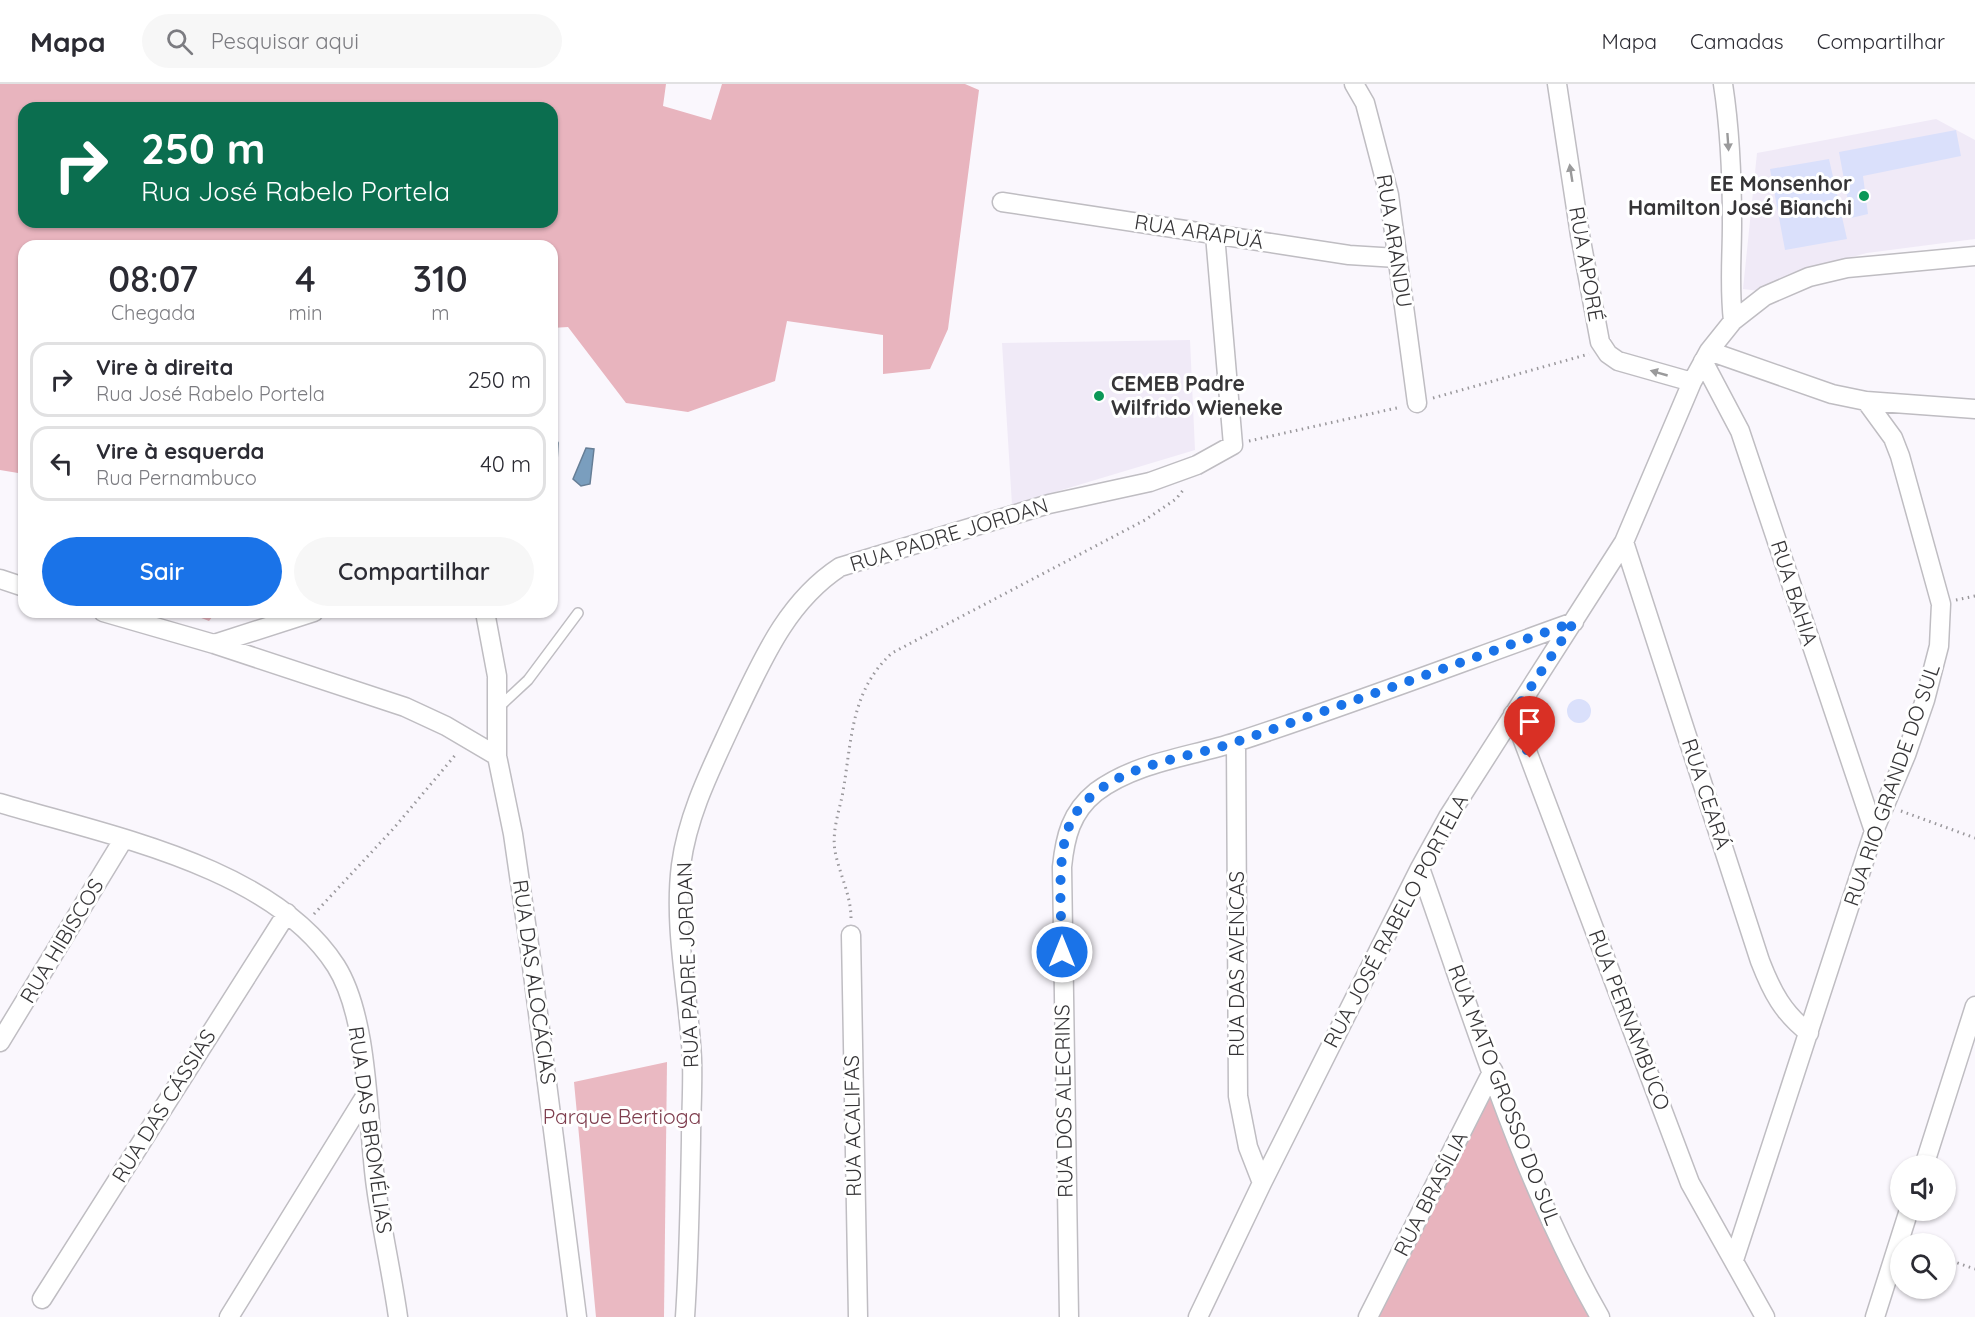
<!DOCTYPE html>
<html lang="pt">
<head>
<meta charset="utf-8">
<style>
  :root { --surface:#fff; --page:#f7f7f7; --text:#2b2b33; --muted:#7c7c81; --line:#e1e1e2; --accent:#1a73e8 }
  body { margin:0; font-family:Quicksand,sans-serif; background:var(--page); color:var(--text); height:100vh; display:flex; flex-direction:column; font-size:22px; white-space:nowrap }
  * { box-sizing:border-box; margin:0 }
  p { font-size:20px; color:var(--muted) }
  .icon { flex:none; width:33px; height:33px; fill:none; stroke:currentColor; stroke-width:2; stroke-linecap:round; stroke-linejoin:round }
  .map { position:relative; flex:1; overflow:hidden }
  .side { position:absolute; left:18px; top:156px; width:540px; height:378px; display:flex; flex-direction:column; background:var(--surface); border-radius:18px; box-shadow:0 2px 4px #0004 }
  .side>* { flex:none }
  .banner { position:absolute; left:18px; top:18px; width:540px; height:126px; border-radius:18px; box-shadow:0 2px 4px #0004; background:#0b6e4f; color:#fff; overflow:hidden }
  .tools { position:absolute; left:1890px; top:1071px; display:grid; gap:12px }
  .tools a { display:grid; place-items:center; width:66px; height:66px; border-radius:50%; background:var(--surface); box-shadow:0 2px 4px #0004; font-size:30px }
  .pin { position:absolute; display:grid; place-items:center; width:51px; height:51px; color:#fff; margin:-62px -26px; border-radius:50% 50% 50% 0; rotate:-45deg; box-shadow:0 0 6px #0007 }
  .pin .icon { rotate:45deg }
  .me { position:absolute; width:66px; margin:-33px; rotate:0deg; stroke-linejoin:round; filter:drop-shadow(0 0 4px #0008) }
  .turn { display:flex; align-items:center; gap:21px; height:126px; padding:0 24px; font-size:27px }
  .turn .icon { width:78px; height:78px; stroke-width:2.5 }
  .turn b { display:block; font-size:42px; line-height:51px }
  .eta { display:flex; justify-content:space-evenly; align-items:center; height:102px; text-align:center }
  .eta b { font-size:36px; font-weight:600; line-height:42px }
  .primary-button { display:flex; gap:12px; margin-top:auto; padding:12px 24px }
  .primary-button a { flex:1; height:69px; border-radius:36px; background:var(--accent); color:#fff; font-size:24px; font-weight:600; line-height:69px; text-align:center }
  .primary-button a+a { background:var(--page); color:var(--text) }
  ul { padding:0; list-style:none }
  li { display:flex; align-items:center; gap:18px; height:75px; margin:0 12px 9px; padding:0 12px; border:3px solid var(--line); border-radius:18px }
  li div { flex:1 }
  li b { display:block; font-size:22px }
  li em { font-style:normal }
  header { display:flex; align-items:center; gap:36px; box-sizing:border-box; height:84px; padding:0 30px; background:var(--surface); border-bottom:2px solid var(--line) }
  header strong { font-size:28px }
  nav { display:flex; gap:33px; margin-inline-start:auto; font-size:21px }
  .search { width:420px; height:54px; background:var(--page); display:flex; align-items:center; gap:15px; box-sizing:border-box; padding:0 21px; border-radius:33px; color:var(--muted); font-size:22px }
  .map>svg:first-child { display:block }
</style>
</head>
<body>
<header>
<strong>Mapa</strong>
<div class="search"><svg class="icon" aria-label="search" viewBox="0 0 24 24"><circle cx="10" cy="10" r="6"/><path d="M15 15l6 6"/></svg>Pesquisar aqui</div>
<nav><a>Mapa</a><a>Camadas</a><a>Compartilhar</a></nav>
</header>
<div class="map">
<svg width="1975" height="1233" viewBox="0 0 1975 1233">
  <rect width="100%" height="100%" fill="#faf7fd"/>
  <path fill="#f0eaf7" d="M1936,35L1975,56V155L1867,169L1810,184L1759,207L1743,205L1757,69Z
    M1190,256L1195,366L1012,421L1002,259Z"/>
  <path fill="#eab9c2" d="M667,978L664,1233H596L574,998Z"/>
  <path fill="#e8b4be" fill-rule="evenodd" d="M0,0H666L663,22L711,36L722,0H965L979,6L948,245L930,285L883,290V251L787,237L775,297L688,328L626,319L568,243L552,244V162H24V390L0,386ZM24,24H552V138H24Z
    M186,528H216L209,537Z
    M1493,986L1601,1233H1368Z"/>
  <path fill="#7a9ebe" stroke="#667e96" stroke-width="1.5" d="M552,345L558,359L557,379L552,383Z
    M586,364L594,365L590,400L581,402L573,395Z"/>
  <path fill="#dae0fb" d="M1956,46L1961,72L1863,92L1868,130L1851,134L1839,68Z
    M1829,75L1847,155L1785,166L1770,85Z
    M1567 627a12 12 0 1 1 24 0a12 12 0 1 1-24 0Z"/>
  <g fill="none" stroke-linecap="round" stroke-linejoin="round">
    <g stroke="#bfbdc2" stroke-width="12">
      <path id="service" d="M499,623L528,596L578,529"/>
    </g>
    <g stroke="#bfbdc2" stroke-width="21">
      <path id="minor" d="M1354,0L1365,19L1389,111L1417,319
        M1557,0L1580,151L1600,258L1608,270L1618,277L1692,298
        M1723,0C1730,45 1732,94 1732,139C1732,174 1729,202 1733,237
        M1002,118L1349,171L1397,174
        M1709,267L1832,310L1866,317L1893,354L1900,372L1941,520L1939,562L1925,616L1906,671L1874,747L1734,1176
        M1703,277L1740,347L1874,747
        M1866,317L1975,325
        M1624,458L1760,877C1772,908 1783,929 1809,949
        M0,495L24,503
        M103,528L214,560L405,623L446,642L497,672
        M485,528L497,592V672L513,750L530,867L577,1233
        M214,560L314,528
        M1513,630L1690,1099L1765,1233
        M1236,658L1238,1012L1248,1063L1262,1099
        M0,719C106,751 272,782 336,882C370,936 367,1040 376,1103C382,1147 392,1190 398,1233
        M1420,784C1474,936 1520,1093 1600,1233
        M851,851L858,1233
        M0,958L123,756
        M1924,1082L1975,922
        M42,1215L287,829
        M229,1233L366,1011
        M685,1233C689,1174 690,1115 691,1056C691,1029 693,1002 692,975C689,911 673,845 681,781C688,729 712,683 733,637C761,579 785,519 840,483L1049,420L1150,398L1197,381L1233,361L1215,151
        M1069,1233L1062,783C1065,753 1071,728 1096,708C1136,678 1190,673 1236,658C1350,621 1462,578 1574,538
        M1198,1233L1262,1099L1420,784L1448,733L1624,458L1692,298L1709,267L1733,237L1765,212L1809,193L1847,184L1975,172
        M1368,1233L1493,986
        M1875,1233L1909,1126"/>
    </g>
    <path stroke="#9a989c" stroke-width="3" stroke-dasharray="1.5 4.5" stroke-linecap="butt" d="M1433,314L1589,270
      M1249,357L1401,323
      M1956,516L1975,512
      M1901,727L1975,754
      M314,830L394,744L457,669
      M851,834C851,811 839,789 835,767C832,749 838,730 842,713C852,660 849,608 892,569L1145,436L1176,415L1184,405
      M1946,1175L1975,1185"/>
    <use href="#service" stroke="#fff" stroke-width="9"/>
    <use href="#minor" stroke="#fff" stroke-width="18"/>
  </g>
  <defs><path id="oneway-solid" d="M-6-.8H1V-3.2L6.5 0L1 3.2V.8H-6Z" transform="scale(1.5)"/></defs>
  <g fill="#9a9a9b">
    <use href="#oneway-solid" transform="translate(1728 58) rotate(86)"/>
    <use href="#oneway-solid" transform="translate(1571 89) rotate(-99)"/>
    <use href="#oneway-solid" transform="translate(1659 289) rotate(-164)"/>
  </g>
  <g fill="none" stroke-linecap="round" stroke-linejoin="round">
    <path stroke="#1a73e8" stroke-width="10" stroke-dasharray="0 18" d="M1062,868C1062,829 1053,757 1078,726C1117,678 1185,676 1239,657C1351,618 1462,578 1574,538L1513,630L1530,674"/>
  </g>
  <g fill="#0b9757" stroke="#fff" stroke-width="2">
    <circle cx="1864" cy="112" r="6"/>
    <circle cx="1099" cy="312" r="6"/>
  </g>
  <g text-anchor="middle" stroke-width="6" stroke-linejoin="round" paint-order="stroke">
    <g font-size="21" font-weight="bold" fill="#363537" stroke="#fff" text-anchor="end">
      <text x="1852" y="107">EE Monsenhor<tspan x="1852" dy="24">Hamilton José Bianchi</tspan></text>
      <text x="1111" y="307" text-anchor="start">CEMEB Padre<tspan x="1111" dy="24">Wilfrido Wieneke</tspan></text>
    </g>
    <g font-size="21" fill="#363537" stroke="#fff">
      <text transform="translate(1199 148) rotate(9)" y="7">RUA ARAPUÃ</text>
      <text transform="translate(1394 157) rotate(81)" y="7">RUA ARANDU</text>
      <text transform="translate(1586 180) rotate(80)" y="7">RUA APORÉ</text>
      <text transform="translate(949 451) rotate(-17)" y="7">RUA PADRE JORDAN</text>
      <text transform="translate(1794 509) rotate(72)" y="7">RUA BAHIA</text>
      <text transform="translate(1892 701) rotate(-71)" y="7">RUA RIO GRANDE DO SUL</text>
      <text transform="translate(1706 710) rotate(72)" y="7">RUA CEARÁ</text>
      <text transform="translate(1396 837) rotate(-62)" y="7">RUA JOSÉ RABELO PORTELA</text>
      <text transform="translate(62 857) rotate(-59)" y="7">RUA HIBISCOS</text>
      <text transform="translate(1237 880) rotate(-90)" y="7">RUA DAS AVENCAS</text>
      <text transform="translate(688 881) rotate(-92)" y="7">RUA PADRE JORDAN</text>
      <text transform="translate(534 898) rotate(82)" y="7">RUA DAS ALOCÁCIAS</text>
      <text transform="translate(1629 936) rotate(69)" y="7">RUA PERNAMBUCO</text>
      <text transform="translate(1504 1011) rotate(69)" y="7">RUA MATO GROSSO DO SUL</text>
      <text transform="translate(1064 1017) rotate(-91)" y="7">RUA DOS ALECRINS</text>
      <text transform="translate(164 1022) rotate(-58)" y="7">RUA DAS CÁSSIAS</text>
      <text transform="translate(853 1042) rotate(-91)" y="7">RUA ACALIFAS</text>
      <text transform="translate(370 1046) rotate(82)" y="7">RUA DAS BROMÉLIAS</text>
      <text transform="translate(1431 1110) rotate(-63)" y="7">RUA BRASÍLIA</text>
    </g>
    <g font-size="21" fill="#7e3d4d" stroke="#fff">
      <text x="622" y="1040">Parque Bertioga</text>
    </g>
  </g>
</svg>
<div class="tools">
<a><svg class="icon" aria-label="sound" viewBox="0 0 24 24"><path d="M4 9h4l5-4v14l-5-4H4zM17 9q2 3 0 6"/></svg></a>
<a><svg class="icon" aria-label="search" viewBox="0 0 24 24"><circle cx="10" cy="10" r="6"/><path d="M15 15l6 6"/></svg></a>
</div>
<div class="pin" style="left:1530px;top:674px;background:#d93025"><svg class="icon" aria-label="arrive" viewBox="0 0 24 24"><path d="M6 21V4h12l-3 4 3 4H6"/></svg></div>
<svg class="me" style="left:1062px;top:868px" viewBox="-20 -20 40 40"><circle r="17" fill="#1a73e8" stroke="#fff" stroke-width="3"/><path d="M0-11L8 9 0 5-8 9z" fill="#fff"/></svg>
<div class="banner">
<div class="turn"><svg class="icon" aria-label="right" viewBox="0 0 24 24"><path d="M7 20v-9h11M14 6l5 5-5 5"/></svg><div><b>250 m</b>Rua José Rabelo Portela</div></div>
</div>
<section class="side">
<div class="eta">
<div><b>08:07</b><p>Chegada</p></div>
<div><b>4</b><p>min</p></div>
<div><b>310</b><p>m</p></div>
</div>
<ul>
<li><svg class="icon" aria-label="right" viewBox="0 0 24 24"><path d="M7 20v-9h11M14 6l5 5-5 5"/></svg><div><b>Vire à direita</b><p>Rua José Rabelo Portela</p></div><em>250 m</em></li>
<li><svg class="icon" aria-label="left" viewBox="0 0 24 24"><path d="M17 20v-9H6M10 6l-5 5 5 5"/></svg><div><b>Vire à esquerda</b><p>Rua Pernambuco</p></div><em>40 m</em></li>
</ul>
<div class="primary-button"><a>Sair</a><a>Compartilhar</a></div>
</section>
</div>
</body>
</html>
